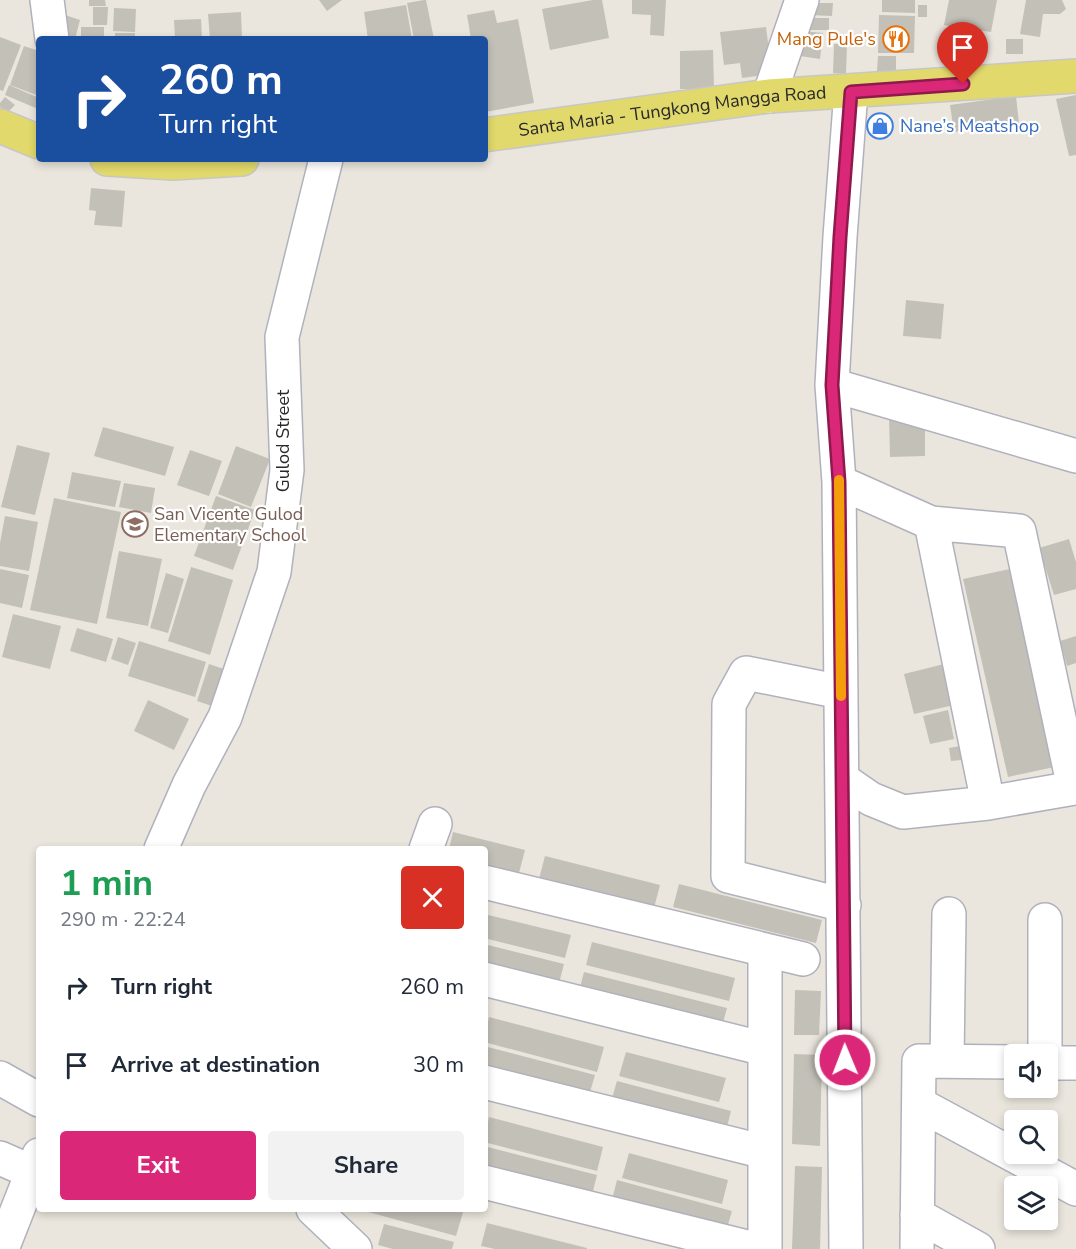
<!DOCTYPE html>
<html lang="en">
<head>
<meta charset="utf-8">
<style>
  :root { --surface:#fff; --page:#f2f2f3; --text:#1f2937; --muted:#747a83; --accent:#db2777 }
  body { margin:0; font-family:"Nunito Sans",sans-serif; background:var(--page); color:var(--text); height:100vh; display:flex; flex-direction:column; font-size:22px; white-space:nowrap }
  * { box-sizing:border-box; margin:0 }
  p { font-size:20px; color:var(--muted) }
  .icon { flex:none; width:33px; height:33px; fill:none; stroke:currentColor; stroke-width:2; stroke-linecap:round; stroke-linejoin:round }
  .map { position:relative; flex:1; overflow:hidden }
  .panel { position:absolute; left:36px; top:846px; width:452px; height:366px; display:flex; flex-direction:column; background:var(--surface); border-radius:6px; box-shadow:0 3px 9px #0003 }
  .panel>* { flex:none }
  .guide { position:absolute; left:36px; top:36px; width:452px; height:126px; border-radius:6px; box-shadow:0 3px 9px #0003; background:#1a4fa0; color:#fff; overflow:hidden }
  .fabs { position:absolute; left:1004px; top:1044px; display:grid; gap:12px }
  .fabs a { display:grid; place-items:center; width:54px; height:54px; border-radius:6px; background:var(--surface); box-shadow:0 3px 9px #0003; font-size:30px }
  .pin { position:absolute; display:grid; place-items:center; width:51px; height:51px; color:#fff; margin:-62px -26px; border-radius:50% 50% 50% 0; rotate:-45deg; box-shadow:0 0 6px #0007 }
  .pin .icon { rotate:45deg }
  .me { position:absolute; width:66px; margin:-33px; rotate:359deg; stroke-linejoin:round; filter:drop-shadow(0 0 4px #0008) }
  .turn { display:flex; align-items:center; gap:21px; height:126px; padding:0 24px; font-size:27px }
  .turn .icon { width:78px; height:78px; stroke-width:2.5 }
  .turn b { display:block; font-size:42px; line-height:51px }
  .round { display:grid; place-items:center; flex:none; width:63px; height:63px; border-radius:6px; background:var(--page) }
  .head { display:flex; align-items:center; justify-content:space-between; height:102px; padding:0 24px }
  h1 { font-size:36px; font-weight:700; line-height:45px; color:#1e9e55 }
  .button { display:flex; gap:12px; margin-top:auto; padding:12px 24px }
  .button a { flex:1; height:69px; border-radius:6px; background:var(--accent); color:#fff; font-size:24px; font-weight:700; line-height:69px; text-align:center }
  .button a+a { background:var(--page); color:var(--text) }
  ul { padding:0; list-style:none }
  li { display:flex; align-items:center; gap:18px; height:78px; padding:0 24px }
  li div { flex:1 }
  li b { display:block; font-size:22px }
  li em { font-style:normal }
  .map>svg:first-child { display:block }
</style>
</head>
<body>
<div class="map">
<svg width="1076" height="1249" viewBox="0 0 1076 1249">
  <rect width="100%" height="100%" fill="#eae6dd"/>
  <path fill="#c3c0b8" d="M89,0H105L106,6H89Z
    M319,0H342L327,11Z
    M424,0H426L434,39H414L407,3Z
    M593,0H602L609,38L550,50L542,9Z
    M632,0H666L664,36L650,35L651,15L632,14Z
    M882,0H915V13L882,12Z
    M949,0H997L991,32L944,25Z
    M1026,0H1062L1066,9L1060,14H1043L1040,37L1020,34Z
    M809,3H833L832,16L809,15Z
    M406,5L412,39H368L364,12Z
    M918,5H927V17H918Z
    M93,7H108L107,25H93Z
    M114,8L136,9L135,32L113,31Z
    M494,10L497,23L518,19L534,103L485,112L484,39H471L467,15Z
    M241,12L242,39H210L208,14Z
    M62,14L80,20L75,39L56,35Z
    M879,15L915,16L914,53H878Z
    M808,18H829V30H808Z
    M201,19L202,39H175L174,20Z
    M81,27H104V39H81Z
    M766,27L772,74L742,78L740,63L724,65L720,32Z
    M803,31L823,33L820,59L800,56Z
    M115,33H135V39H115Z
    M0,37L21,45L3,91L0,90Z
    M1006,39H1023V54H1006Z
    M834,44H847L846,74L833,73Z
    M24,46L39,51V96L10,85Z
    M713,50L714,89H680V51Z
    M878,56H896V71H877Z
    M9,85L39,98L38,109L5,95Z
    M1076,95V155L1069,156L1056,99Z
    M1016,96L1019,124L954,132L950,105Z
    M5,97L15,105L7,113L0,107V103Z
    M91,188L125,191L122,227L94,225L96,211L89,210Z
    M906,300L944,304L941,339L903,336Z
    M889,416H925V456L890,457Z
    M103,427L174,447L165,476L94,456Z
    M17,445L50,453L35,515L1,507Z
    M236,446L270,459L251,507L218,494Z
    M190,450L222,461L209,496L177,485Z
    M72,472L121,481L115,507L67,498Z
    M124,483L155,488L151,513L119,507Z
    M216,496L255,510L233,570L194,556Z
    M54,498L121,512L97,624L30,610Z
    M5,516L38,522L29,571L0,566V543Z
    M1069,539L1076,562V589L1054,595L1039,548Z
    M119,551L162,559L148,626L106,618Z
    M191,567L233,580L210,655L168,641Z
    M1019,567L1064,765L1008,777L963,579Z
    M0,569L29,575L22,608L0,603Z
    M166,573L184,579L168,633L150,628Z
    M13,614L61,626L50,669L2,657Z
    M77,628L113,639L106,662L70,651Z
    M1076,636V663L1067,666L1060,641Z
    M118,637L136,643L128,665L111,659Z
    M139,641L206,662L195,697L128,676Z
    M209,664L224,669L212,706L197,701Z
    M944,664L954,705L914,714L904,674Z
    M148,700L189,719L174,750L134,731Z
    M948,710L954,739L930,744L923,716Z
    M960,746L962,760L951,761L949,748Z
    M453,832L525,850L519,873L484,865V849H449Z
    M545,856L660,885L654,908L539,879Z
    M679,884L822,920L816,943L673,907Z
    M484,914L571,935L565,958L484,938Z
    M592,942L735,978L729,1001L586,965Z
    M484,944L564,964L558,987L484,968Z
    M584,972L727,1008L721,1030L578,995Z
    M795,990L821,991L819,1035H794Z
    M489,1017L604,1047L597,1072L484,1042Z
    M484,1046L595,1075L588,1099L484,1072Z
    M626,1052L726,1078L719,1102L619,1076Z
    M794,1054L822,1055L820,1146L792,1144Z
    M617,1081L731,1111L725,1135L610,1105Z
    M489,1117L603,1147L597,1171L484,1142Z
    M484,1146L597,1175L591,1199L484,1171Z
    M629,1153L728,1180L722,1204L622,1178Z
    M795,1166L822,1167L820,1249H792Z
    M617,1180L732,1211L725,1235L611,1204Z
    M357,1209H464L456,1236Z
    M487,1223L587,1248V1249H495L481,1246Z
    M384,1224L454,1242L452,1249H393L378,1245Z"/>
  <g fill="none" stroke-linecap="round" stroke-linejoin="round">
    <g stroke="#b0b1bc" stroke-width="36">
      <path id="minor" d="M47,0L52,39
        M769,96L802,0
        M832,385L1076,456
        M839,482L931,523L988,803L903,812L871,799L842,779
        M931,523L1019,531L1074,788L988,803
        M841,692L746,673L729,704L728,876L844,905
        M161,849L189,785L225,717L274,572L287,470L282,337L326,159
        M426,849L435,824
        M484,882L803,959
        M1045,920V1054
        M765,950V1249
        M484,979L765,1049
        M947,1061L949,914
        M1047,1063H1076
        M0,1078L39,1100
        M484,1082L765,1152
        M919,1104L1076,1189
        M0,1158L32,1172
        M484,1182L755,1249
        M313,1209L355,1249
        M917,1215L978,1249
        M2,1249L39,1155
        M846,1249L839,482L832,385L840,237L851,91
        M917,1249L919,1061L1014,1062"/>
    </g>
    <g stroke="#c7c7c7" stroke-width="36">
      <g id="major">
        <path d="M0,126L39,142"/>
        <path id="s1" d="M484,135L769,96L1076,76"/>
        <path d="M107,159L173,163L242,159"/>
      </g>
    </g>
    <use href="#minor" stroke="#fff" stroke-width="33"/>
    <use href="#major" stroke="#e1d96b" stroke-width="33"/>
  </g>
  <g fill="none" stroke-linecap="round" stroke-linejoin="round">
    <g stroke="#8e194d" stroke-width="15">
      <path id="route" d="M845,1060L839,482L832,385L840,237L851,92L963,84"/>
    </g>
    <use href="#route" stroke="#db2777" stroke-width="10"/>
    <path stroke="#f59e0b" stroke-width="10" d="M839,480L841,696"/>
  </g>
  <defs>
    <g id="restaurant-ring" transform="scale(1.35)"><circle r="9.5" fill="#fff" stroke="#e8710a" stroke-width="1.5"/><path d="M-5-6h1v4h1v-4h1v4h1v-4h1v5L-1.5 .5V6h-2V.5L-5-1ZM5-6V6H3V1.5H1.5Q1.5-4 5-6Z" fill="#e8710a"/></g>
    <g id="shop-ring" transform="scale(1.35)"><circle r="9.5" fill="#fff" stroke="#3f7fe0" stroke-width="1.5"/><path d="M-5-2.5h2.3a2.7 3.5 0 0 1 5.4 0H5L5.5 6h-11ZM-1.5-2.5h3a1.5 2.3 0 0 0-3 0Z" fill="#3f7fe0"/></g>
    <g id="school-ring" transform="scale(1.35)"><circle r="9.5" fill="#fff" stroke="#8d6e63" stroke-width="1.5"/><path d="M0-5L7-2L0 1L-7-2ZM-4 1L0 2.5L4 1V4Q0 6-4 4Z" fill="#8d6e63"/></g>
  </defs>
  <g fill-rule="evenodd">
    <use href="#restaurant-ring" x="896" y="39"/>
    <use href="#shop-ring" x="880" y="126"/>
    <use href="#school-ring" x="135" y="524"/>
  </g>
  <g text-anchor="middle" stroke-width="4.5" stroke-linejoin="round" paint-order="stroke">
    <g font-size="18" fill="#c56008" stroke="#fff" text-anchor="end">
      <text x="876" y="45">Mang Pule's</text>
    </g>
    <g font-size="18" fill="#292929" stroke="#fff">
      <text dy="6" stroke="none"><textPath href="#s1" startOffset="190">Santa Maria - Tungkong Mangga Road</textPath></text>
      <text transform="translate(283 441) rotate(-90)" y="6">Gulod Street</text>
    </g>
    <g font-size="18" fill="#366cbe" stroke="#fff" text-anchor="start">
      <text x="900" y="132">Nane’s Meatshop</text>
    </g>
    <g font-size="18" fill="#785e54" stroke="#fff" text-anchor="start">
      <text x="154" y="520">San Vicente Gulod<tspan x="154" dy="21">Elementary School</tspan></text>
    </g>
  </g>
</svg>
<div class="fabs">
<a><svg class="icon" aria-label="sound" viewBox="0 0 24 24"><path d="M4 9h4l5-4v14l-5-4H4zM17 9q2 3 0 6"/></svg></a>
<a><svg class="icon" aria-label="search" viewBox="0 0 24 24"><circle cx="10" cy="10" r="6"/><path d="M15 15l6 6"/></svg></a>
<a><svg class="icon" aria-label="layers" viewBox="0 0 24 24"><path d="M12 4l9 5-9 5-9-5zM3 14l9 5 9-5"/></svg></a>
</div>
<div class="pin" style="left:963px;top:84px;background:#d93025"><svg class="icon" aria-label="arrive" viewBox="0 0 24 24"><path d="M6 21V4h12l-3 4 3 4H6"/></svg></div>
<svg class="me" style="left:845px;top:1060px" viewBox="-20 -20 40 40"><circle r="17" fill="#db2777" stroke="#fff" stroke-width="3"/><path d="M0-11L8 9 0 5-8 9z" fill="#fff"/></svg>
<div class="guide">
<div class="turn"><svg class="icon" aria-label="right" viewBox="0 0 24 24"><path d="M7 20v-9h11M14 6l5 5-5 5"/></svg><div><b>260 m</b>Turn right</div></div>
</div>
<section class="panel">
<div class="head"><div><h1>1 min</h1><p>290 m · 22:24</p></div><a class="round" style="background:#d93025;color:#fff"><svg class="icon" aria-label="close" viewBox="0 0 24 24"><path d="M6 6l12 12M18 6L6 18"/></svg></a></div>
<ul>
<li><svg class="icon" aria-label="right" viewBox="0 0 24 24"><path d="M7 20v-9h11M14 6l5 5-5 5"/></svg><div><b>Turn right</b></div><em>260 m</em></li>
<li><svg class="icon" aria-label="arrive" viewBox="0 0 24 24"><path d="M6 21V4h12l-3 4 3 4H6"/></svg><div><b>Arrive at destination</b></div><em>30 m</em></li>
</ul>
<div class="button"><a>Exit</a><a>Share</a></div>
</section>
</div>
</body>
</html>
